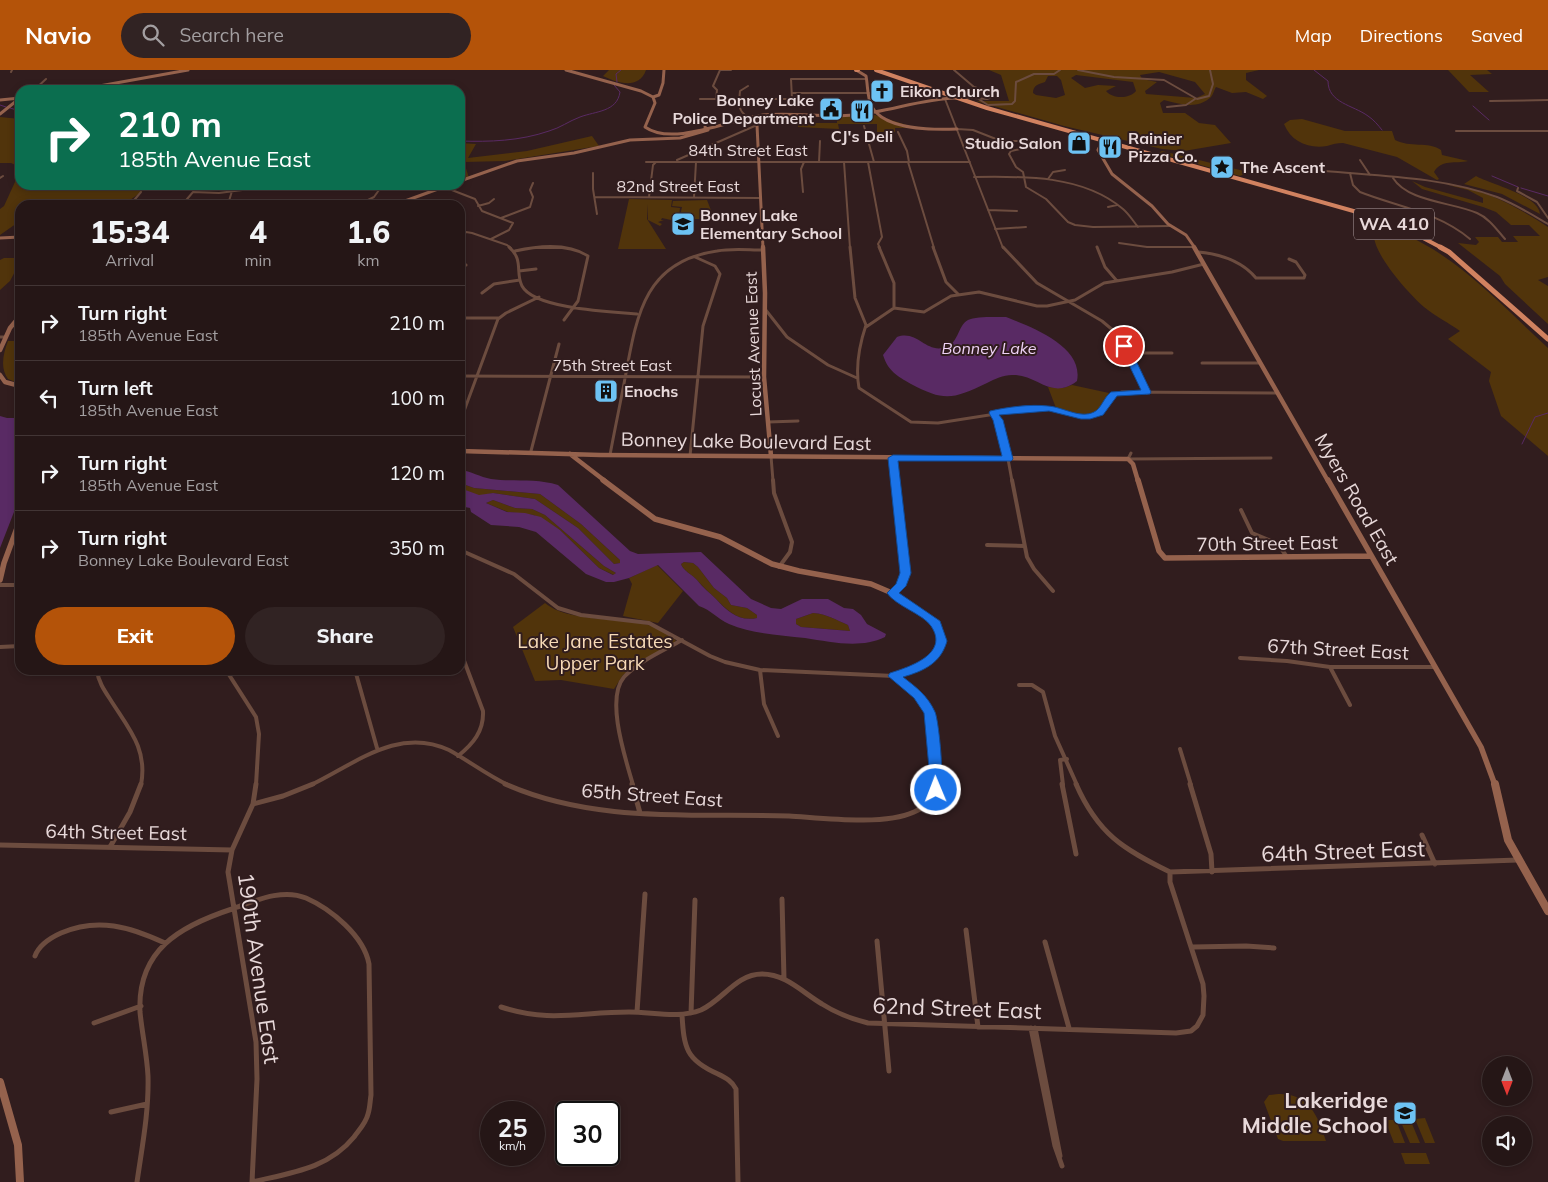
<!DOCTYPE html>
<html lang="en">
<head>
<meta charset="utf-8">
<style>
  :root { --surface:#251616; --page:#312323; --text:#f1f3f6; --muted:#a39fa1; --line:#423535; --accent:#b45309 }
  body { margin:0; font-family:Mulish,sans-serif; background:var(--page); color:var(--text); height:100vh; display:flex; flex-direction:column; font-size:19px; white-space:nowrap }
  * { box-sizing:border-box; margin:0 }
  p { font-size:16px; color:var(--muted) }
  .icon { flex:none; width:28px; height:28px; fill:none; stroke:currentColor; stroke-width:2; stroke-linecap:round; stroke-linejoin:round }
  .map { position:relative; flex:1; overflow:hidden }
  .side { position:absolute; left:15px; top:130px; width:450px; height:475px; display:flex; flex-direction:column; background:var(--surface); border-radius:15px; box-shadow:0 2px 8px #0003,0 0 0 1px var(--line) }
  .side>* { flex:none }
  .hud { position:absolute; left:15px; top:15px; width:450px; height:105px; border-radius:15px; box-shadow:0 2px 8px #0003,0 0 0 1px var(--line); background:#0b6e4f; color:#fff; overflow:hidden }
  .needle { width:32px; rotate:180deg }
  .tools { position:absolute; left:1482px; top:986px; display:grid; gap:10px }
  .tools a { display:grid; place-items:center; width:50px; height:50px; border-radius:50%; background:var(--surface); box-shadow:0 2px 8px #0003,0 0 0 1px var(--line); font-size:25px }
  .speed { position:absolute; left:480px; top:1031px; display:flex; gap:10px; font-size:25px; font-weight:700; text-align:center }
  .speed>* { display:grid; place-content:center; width:65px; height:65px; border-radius:50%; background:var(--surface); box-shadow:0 2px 8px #0003,0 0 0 1px var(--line); line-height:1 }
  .speed small { font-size:12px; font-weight:400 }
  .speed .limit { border:2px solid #111; border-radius:8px; background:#fff; color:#111 }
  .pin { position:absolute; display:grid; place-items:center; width:42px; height:42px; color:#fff; margin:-21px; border:2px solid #fff; border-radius:50%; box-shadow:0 1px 5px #0007 }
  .me { position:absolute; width:55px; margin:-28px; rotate:359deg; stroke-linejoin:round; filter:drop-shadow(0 0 4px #0008) }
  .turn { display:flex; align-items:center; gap:18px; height:105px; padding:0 20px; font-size:22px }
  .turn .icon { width:65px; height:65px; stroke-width:2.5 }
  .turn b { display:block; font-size:35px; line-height:42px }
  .eta { display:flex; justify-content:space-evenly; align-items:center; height:85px; text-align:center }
  .eta b { font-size:30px; font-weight:800; line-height:35px }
  .cta { display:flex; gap:10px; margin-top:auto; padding:10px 20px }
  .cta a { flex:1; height:58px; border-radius:30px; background:var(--accent); color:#fff; font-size:20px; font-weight:800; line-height:58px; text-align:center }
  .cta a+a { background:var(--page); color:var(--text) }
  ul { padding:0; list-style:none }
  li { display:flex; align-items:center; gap:15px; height:75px; padding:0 20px; border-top:1px solid var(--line) }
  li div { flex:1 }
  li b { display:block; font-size:19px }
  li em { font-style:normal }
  header { display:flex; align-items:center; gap:30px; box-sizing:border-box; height:70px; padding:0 25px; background:var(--accent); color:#fff }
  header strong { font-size:24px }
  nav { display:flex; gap:28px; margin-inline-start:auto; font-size:18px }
  .search { width:350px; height:45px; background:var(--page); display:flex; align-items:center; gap:12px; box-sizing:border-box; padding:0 18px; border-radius:28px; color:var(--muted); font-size:19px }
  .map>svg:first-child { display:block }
</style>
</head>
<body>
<header>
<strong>Navio</strong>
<div class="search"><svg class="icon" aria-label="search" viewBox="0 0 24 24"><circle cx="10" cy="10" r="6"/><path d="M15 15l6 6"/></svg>Search here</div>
<nav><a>Map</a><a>Directions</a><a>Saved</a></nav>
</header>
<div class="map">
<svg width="1548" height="1112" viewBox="0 0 1548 1112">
  <rect width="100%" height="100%" fill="#311d1e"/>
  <path fill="#51340b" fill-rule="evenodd" d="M609,0H646C639,20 617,13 603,6Z
    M989,0H1259L1246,3V10L1267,26L1263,29L1246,22L1232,23L1216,17C1214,20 1213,25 1211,27C1197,40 1180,34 1164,30L1160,33L1163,43H1185L1199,53L1215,55L1231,73L1184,81L1162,79L1064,56L976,31H1009L1001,5ZM1159,2L1195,12L1205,24L1196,28L1146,24L1145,21L1157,12L1142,9L1140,5ZM1076,5L1133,12L1136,21C1129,29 1113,29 1106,21L1116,16L1098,15L1085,18L1071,8ZM1048,6H1057L1061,10L1065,25L1056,28L1036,25L1033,23C1033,15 1039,14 1045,12Z
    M1448,0H1487L1492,4L1470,5L1489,22H1469Z
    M875,45L916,58H895V62H877V54H838L839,59L798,57V50L803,49V53H837V47Z
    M0,47L20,49V97L11,93H0Z
    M1302,49L1345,61H1392L1395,70C1410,78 1428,71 1441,80L1442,85L1468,91C1456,94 1441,89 1434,102L1439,109L1437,110L1397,87L1343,73C1337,73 1333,74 1327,76C1309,79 1291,72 1284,54L1290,50Z
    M592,66L599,76L505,91L464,92L469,108L460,111V73L476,74L468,88L527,81Z
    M1162,81L1244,101L1245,104L1240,106L1158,83Z
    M20,101V115H151L123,135H20V151L0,165V139L4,136Z
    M1476,106C1492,115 1538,125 1540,144L1502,124L1464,114Z
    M1412,111L1425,117L1483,133V128L1468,120L1448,115C1484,118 1519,138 1548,157V207L1538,210L1548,216V254L1505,214L1500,206L1458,173L1476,175L1479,172L1475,167H1498L1502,172H1518L1513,166H1540L1529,155H1511L1496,142L1483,137L1422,119Z
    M629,129L672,130L671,137L680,138L679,146L671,150L662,148L661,150H664L658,152L662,154L660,156L648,150V134L647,149L666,179H618Z
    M707,130L712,143L704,144L708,149H685L680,146L682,137L672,136L673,131Z
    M1367,152C1379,156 1392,159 1404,164C1461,189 1503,237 1548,278V386L1501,346L1489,311L1491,302L1448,269L1460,261C1449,253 1435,246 1424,237C1409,224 1376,187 1374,167L1362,155Z
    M4,188H20V192L10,211L0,220V190Z
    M8,271H20V314L8,309C0,298 3,284 8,271Z
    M1072,315L1109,323C1089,357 1088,345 1056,338L1048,317L1063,318Z
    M460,413L474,418L540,424L581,454L620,490V493L614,494L578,458L535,429L493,423L479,426L460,418Z
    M493,430L515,438L532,439L545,445L604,496L616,503L614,505L599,498L560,460L534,445L508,442L486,433Z
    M684,492L693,493L698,497L714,518L727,528L731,535L747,538L757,545V548C739,552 728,541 716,529C709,522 704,518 697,510C692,504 683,501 681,494Z
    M657,495L683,521L658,553L623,546L632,514L629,508Z
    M545,533C575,559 655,540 676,571L623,605L614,619L561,610L535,611L513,557Z
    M813,543C827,544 836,550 848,555L850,561L801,557L796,554V549Z
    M1278,1024C1309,1023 1318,1046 1326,1071H1283L1278,1069L1264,1032L1269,1025Z
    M1425,1048L1435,1073H1425L1415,1049Z
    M1410,1049L1420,1073H1410L1400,1050Z
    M1385,1050H1396L1405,1073H1394Z
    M1401,1083H1426L1430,1094H1405Z"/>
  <path fill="#592a64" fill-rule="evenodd" d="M1006,247C1031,257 1084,276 1077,311C1051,331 1037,304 1012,305C1003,305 995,309 987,313C953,329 945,332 911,314C897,306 888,301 883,285L897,267C917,260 925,282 943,278C959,275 957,256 968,250C975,246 998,247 1006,247Z
    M0,346L7,348H20V436L19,439L14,442L0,478Z
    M460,400C471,401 480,407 491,409C513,412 536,408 558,415L630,481L638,484L701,482L751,529L771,538L781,539L802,529H828L844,538L853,539L861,545L867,554L886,564L885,567C860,579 832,572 805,568C780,565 753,564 729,554C718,549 711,540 699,536L658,495L629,508L614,512H606L586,504L536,462L519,457L491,455L471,442L470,438L460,436V418L479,425L493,423L535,429L578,458L614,494L620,493V490L581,454L540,424L474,418L460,413ZM493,430L515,438L532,439L545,445L604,496L616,503L613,505L599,498L560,460L541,447L525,443L507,442L486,433ZM684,492L693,493L698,497L714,518L727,528L731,535L747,538L757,545V548C739,552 727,541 716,529C709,522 704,519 697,510C692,504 683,501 681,494ZM813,543C827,544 836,550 848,555L850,561L801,557L796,554V549Z"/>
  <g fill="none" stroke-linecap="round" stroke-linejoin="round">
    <path stroke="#592a64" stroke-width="1" d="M1314,0L1328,11C1328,33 1353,35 1368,46C1374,50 1378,55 1382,60
      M617,12L616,4L621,0
      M0,35L6,37
      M1473,36L1489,50
      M10,38L20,41
      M460,71C490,72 520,71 549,61C560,58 569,51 580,47C596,41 617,42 620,22L614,15
      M1492,106L1518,117
      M1521,118L1548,126
      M1522,374L1535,347L1548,343"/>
    <path stroke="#6c4c3f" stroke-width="2" d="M720,0H731
      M954,0L974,17L993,23L995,26L987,29L961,27
      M1078,0L1114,7L1164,10L1197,29L1209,26L1213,14L1210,0
      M11,2L12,0
      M748,16L740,21C739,32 737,41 748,47
      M34,20L46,9
      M792,23H869
      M977,28L988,35L1012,34L1015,31L1016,12L1034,4H1054L1060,0
      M700,29H792L791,9H866
      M716,29L717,20L713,16L720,0
      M945,29L1003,178
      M1490,31L1548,30
      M1167,37L1186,35L1195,29
      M864,56L874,92
      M957,59L973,60L1001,71H1044
      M1456,61H1548
      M898,62L907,81L909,92
      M1020,79L1011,81L1009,84L1016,97L1023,102L1026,117L1046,129L1068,152L1075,155L1093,157L1171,156
      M677,90L757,55
      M1360,90L1370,105
      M646,92H970
      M819,92L820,71
      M844,92L850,178
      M868,92L882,167L878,174L880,178
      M908,92L934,178
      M1325,101C1382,106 1442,107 1497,127C1515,134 1531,144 1548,154
      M593,103V119L597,144
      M1350,103L1353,115L1360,122C1398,137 1438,142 1470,169
      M974,107C1024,106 1083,105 1123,139C1129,144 1133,151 1138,157
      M0,108L3,106
      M1393,108C1408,132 1452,132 1477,143C1489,148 1497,160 1505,169
      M1048,109L1053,102L1065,100
      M444,117L475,129L482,141L513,153L509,160L491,169
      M1518,118L1517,121L1537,132L1548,148
      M232,121L229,131L238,134
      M803,122L801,99L804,92
      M595,127L760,128
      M649,127L653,95L656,92
      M694,127L696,92
      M130,135L141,122
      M182,135L193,122L219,123L258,118L402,119
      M358,135L374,127L379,120
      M478,136L489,133L494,129
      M1108,137L1117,135
      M988,140L1017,141
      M501,148L530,137L533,127L530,120L533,113
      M995,159L1026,157
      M460,165L466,162L472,163L507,175L511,178
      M1119,173L1147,177H1194
      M529,178H567"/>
    <path stroke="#6c4c3f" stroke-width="3" d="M509,177C524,190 515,202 522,216C534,239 613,242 637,244
      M850,177L855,228L866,255C859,276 855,296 859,318L911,352L938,353L1028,339H1054L1081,347H1090L1100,343L1113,325L1122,322L1277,323
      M879,177L894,213V238
      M933,177L946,212L958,224
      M1003,177L1037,213L1102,251L1115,262L1128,283L1147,323
      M1097,177L1105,197L1117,211
      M515,181C537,176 568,173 588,186L578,231L564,250
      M1198,182C1220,184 1241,190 1256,208H1304L1305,205L1296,192L1289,189
      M460,196L466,195
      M519,201L536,199
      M482,223L494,214L520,210
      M765,239L787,267L828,295L857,308
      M460,248H499
      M866,257L894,238L924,242L951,226L979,222L1037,236H1047L1075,230L1104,213L1172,202L1204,194
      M0,267H6
      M1128,283H1172
      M1202,293H1260
      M460,306L764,307
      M460,352L498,249L506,243L539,227
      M768,352L798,351
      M531,381L559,274
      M1131,383L1128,389L1271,388
      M610,385C615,358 621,330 626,303C637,243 646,191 717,181C732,178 748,180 763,180
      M690,386L703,256L720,204L715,196L695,187
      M771,386L773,411
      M893,388L895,411
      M1008,389L1012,411"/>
    <path stroke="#6c4c3f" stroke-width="4" d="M773,410L774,423L792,472L790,482L779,497
      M1012,410L1027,487L1034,499L1053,521
      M1241,440L1252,463L1278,474L1287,487
      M987,475L1024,476
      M460,480L514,504L558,538L581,545L649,553L710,586L725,592L760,600L894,606C916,599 962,580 934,551C922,539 906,532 892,523L901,516L905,503L895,410
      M0,515H20
      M0,577L20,576
      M1240,588L1287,591L1330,597H1435
      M1330,597L1350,635
      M97,600C98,611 104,620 110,629C128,658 148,678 141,715
      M226,600L256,647L259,664L256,715
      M355,600L377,678
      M760,600L764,634L778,666
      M894,606C928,631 929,635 933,676C934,689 937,702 935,715
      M1019,615H1032L1043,622L1055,666L1077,715
      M1180,679L1191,715
      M458,686C473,674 484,661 483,641L460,580
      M311,715C355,694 398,656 449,680C469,691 487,705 508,715
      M633,715C626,690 605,629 624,607C639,591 663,581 682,570
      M1063,715L1060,690L1067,689"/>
    <path stroke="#6c4c3f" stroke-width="5" d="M505,714C595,754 694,743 789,746C822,748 884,756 914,742C926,737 933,727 935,714
      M632,714L640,743
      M1062,714L1076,784
      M1076,714C1098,764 1123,779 1170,802L1518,790
      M1190,714L1211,784L1212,802
      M253,734L283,726L313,714
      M1422,765L1435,794
      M0,775L232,780
      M110,777L130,742L141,714
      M782,829L784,909
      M966,860L978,957
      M877,871L889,1001
      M1045,872L1069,958
      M1193,877L1246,876L1274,878
      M35,886C39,875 50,868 61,863C98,847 130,857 165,873
      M501,937C550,953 580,942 629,942C653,942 678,949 701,940C723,930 736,904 762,904C786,904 803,923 822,934C836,943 852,949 868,953L1176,963L1191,961L1197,956L1203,945L1204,926L1203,914L1170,812V802
      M637,942L645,824
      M691,943L695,830
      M682,945C684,978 686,990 718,1004C726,1008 732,1011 736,1019L738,1112
      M94,953L141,936
      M1031,958L1055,1076L1062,1096
      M1035,958L1060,1086
      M111,1042L147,1034
      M137,1112C142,1077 149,1042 148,1006C147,985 142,963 140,942C137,880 180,856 232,839C255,831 282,818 306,828C331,839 364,866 369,894L371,1025C370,1031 370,1038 368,1044C366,1053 359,1060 354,1067C328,1099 290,1103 252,1112
      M252,1112L257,1009L256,972L228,802L232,780L253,734L256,714"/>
    <path stroke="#95624d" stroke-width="3" d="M566,0L641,21L653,27L655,33L645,57C673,77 731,49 763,45C793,42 824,48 854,45C888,42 921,29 955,28
      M856,0L866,6C868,16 867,28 872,37C885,60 934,60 957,59
      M77,20L188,0
      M653,27L659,25L663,13L664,0
      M0,30L20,28
      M0,44L20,28
      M761,46L758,48L757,55L763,178
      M1109,71L1102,72L1098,80L1112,104L1152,136L1168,154L1186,165L1195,178
      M460,111L517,91L574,83L630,70L680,68L708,60L705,57
      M394,135L449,115
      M0,168L20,167"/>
    <path stroke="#95624d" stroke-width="4.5" d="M763,177L765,223L764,307L771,386
      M1194,177L1328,411
      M0,280L10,258L20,246
      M0,305L5,312L20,316
      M993,343L998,350L1008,389
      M460,381L600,385L1128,389L1133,394L1138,411
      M570,384L605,411"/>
    <path stroke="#95624d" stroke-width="5.5" d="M603,410L655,449L720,467L772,494L799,501L871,514L892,523
      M1138,410L1159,481L1165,488L1371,486
      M1328,410L1481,677L1495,715
      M0,510L4,493L20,450"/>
    <path stroke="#95624d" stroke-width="8" d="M1495,714L1508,770L1548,841
      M0,1012L18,1075L20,1112"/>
    <path stroke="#d18260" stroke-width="4" d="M856,0H858
      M876,0L987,38L1357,142L1406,159L1442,178"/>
    <path stroke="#d18260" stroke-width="5" d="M1440,177L1449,182L1548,269"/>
  </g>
  <path fill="#1a73e8" stroke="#114b97" d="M1121,274L1129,276L1151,322L1150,324L1117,326L1103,345L1090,349H1081L1049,341L999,345L1003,350L1013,389L1011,391H898L911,503L906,516L899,523L940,551L947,571C941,593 924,601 903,607C916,617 928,626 935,642C939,651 945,715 940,724H931L929,720V698L924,643L914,628L888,606L890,603C909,597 950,584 931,556C923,544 896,536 887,523L896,514L900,503L888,388L893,385L1002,386L993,350L989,343L990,341C1008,337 1030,334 1048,336C1063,337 1080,349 1094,342C1101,339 1104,327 1111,322L1141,320L1120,276Z"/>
  <defs>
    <g id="church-square" transform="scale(1.25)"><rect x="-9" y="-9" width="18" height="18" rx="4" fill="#6dc2f3" stroke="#311d1e"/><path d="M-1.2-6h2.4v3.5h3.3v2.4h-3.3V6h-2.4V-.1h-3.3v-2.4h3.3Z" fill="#111"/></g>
    <g id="civic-square" transform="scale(1.25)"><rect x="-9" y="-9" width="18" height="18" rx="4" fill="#6dc2f3" stroke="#311d1e"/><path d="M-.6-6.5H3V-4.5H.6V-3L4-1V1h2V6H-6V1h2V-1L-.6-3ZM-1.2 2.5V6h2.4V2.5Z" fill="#111"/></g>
    <g id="restaurant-square" transform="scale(1.25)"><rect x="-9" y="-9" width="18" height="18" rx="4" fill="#6dc2f3" stroke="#311d1e"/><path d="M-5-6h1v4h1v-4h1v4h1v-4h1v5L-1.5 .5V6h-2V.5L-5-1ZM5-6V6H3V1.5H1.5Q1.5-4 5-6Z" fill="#111"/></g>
    <g id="shop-square" transform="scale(1.25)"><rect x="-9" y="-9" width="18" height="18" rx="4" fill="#6dc2f3" stroke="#311d1e"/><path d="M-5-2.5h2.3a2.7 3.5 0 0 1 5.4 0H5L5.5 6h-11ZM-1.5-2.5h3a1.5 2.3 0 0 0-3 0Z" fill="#111"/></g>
    <g id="sight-square" transform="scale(1.25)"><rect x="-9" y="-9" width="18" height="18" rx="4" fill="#6dc2f3" stroke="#311d1e"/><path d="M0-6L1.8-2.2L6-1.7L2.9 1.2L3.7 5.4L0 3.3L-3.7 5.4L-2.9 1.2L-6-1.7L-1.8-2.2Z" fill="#111"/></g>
    <g id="school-square" transform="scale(1.25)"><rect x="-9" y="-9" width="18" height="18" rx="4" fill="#6dc2f3" stroke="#311d1e"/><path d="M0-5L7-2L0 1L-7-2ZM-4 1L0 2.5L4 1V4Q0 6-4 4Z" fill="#111"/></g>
    <g id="building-square" transform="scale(1.25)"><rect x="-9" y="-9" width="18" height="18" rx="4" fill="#6dc2f3" stroke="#311d1e"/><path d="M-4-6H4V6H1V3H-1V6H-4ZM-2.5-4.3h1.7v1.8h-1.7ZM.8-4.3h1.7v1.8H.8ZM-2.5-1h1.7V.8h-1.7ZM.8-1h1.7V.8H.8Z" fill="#111"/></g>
  </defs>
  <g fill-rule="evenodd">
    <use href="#church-square" x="882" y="21"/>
    <use href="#civic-square" x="831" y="39"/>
    <use href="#restaurant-square" x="862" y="41"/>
    <use href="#shop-square" x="1079" y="73"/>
    <use href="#restaurant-square" x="1110" y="77"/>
    <use href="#sight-square" x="1222" y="97"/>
    <use href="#school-square" x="683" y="154"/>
    <use href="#building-square" x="606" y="321"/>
    <use href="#school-square" x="1405" y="1043"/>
  </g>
  <g text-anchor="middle" stroke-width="4" stroke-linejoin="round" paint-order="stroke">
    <g font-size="16" font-weight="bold" fill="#e8d9da" stroke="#311d1e" text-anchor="start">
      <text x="900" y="27">Eikon Church</text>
      <text x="814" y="36" text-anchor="end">Bonney Lake<tspan x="814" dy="18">Police Department</tspan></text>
      <text x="862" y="72" text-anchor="middle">CJ's Deli</text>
      <text x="1128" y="74">Rainier<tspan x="1128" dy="18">Pizza Co.</tspan></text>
      <text x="1062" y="79" text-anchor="end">Studio Salon</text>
      <text x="1240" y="103">The Ascent</text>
      <text x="700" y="151">Bonney Lake<tspan x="700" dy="18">Elementary School</tspan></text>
      <text x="624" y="327">Enochs</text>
    </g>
    <g font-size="16" fill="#e8d9da" stroke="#311d1e">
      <text x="748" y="86">84th Street East</text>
      <text x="678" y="122">82nd Street East</text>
      <text transform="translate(753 274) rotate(-92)" y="6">Locust Avenue East</text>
      <text x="612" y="301">75th Street East</text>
    </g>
    <g font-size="16" font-style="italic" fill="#eed2f5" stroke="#311d1e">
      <text x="989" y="284">Bonney Lake</text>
    </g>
    <rect fill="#311d1e" stroke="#b1a1a2" stroke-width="1" x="1354" y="138.5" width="80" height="31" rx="4"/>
    <g font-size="18" font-weight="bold" fill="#e8d9da">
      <text x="1394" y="160">WA 410</text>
    </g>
    <g font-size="19" fill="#e8d9da" stroke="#311d1e">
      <text transform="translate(746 371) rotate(1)" y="7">Bonney Lake Boulevard East</text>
      <text transform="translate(1357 429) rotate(60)" y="7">Myers Road East</text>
      <text transform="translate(1267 473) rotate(-1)" y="7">70th Street East</text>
      <text transform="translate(1338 579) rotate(3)" y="7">67th Street East</text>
      <text transform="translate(652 725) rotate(4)" y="7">65th Street East</text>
      <text transform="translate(116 762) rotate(1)" y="7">64th Street East</text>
    </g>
    <g font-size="19" fill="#f7dab7" stroke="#311d1e">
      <text x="595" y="578">Lake Jane Estates<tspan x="595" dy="22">Upper Park</tspan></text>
    </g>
    <g font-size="22" fill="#e8d9da" stroke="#311d1e">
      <text transform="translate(1343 781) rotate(-2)" y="8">64th Street East</text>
      <text transform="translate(259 898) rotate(82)" y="8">190th Avenue East</text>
      <text transform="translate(957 938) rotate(2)" y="8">62nd Street East</text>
    </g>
    <g font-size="22" font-weight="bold" fill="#e8d9da" stroke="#311d1e" text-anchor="end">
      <text x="1388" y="1038">Lakeridge<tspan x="1388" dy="25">Middle School</tspan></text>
    </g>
  </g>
</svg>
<div class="tools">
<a><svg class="needle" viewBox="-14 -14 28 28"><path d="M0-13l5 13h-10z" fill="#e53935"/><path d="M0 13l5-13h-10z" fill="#a39fa1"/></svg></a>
<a><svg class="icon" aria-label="sound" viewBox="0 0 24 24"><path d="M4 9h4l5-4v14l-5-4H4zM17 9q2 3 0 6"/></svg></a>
</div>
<div class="speed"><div>25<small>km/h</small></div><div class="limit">30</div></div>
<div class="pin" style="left:1124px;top:276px;background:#d93025"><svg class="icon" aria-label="arrive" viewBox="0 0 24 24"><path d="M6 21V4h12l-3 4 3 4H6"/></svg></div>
<svg class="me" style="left:936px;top:720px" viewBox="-20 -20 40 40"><circle r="17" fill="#1a73e8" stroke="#fff" stroke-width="3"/><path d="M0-11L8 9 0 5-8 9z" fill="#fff"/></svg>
<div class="hud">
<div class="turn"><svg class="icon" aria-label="right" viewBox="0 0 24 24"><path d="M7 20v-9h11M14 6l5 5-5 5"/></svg><div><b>210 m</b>185th Avenue East</div></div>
</div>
<section class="side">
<div class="eta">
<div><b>15:34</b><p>Arrival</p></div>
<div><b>4</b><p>min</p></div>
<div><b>1.6</b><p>km</p></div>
</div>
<ul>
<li><svg class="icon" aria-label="right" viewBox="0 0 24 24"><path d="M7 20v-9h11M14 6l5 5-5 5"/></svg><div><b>Turn right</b><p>185th Avenue East</p></div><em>210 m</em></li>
<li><svg class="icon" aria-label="left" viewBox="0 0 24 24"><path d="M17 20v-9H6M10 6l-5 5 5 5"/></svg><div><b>Turn left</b><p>185th Avenue East</p></div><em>100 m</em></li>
<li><svg class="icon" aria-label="right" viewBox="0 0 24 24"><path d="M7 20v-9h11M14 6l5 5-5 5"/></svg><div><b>Turn right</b><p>185th Avenue East</p></div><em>120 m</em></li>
<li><svg class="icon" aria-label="right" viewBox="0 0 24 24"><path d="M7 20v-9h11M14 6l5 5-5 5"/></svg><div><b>Turn right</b><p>Bonney Lake Boulevard East</p></div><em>350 m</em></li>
</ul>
<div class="cta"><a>Exit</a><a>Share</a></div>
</section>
</div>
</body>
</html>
